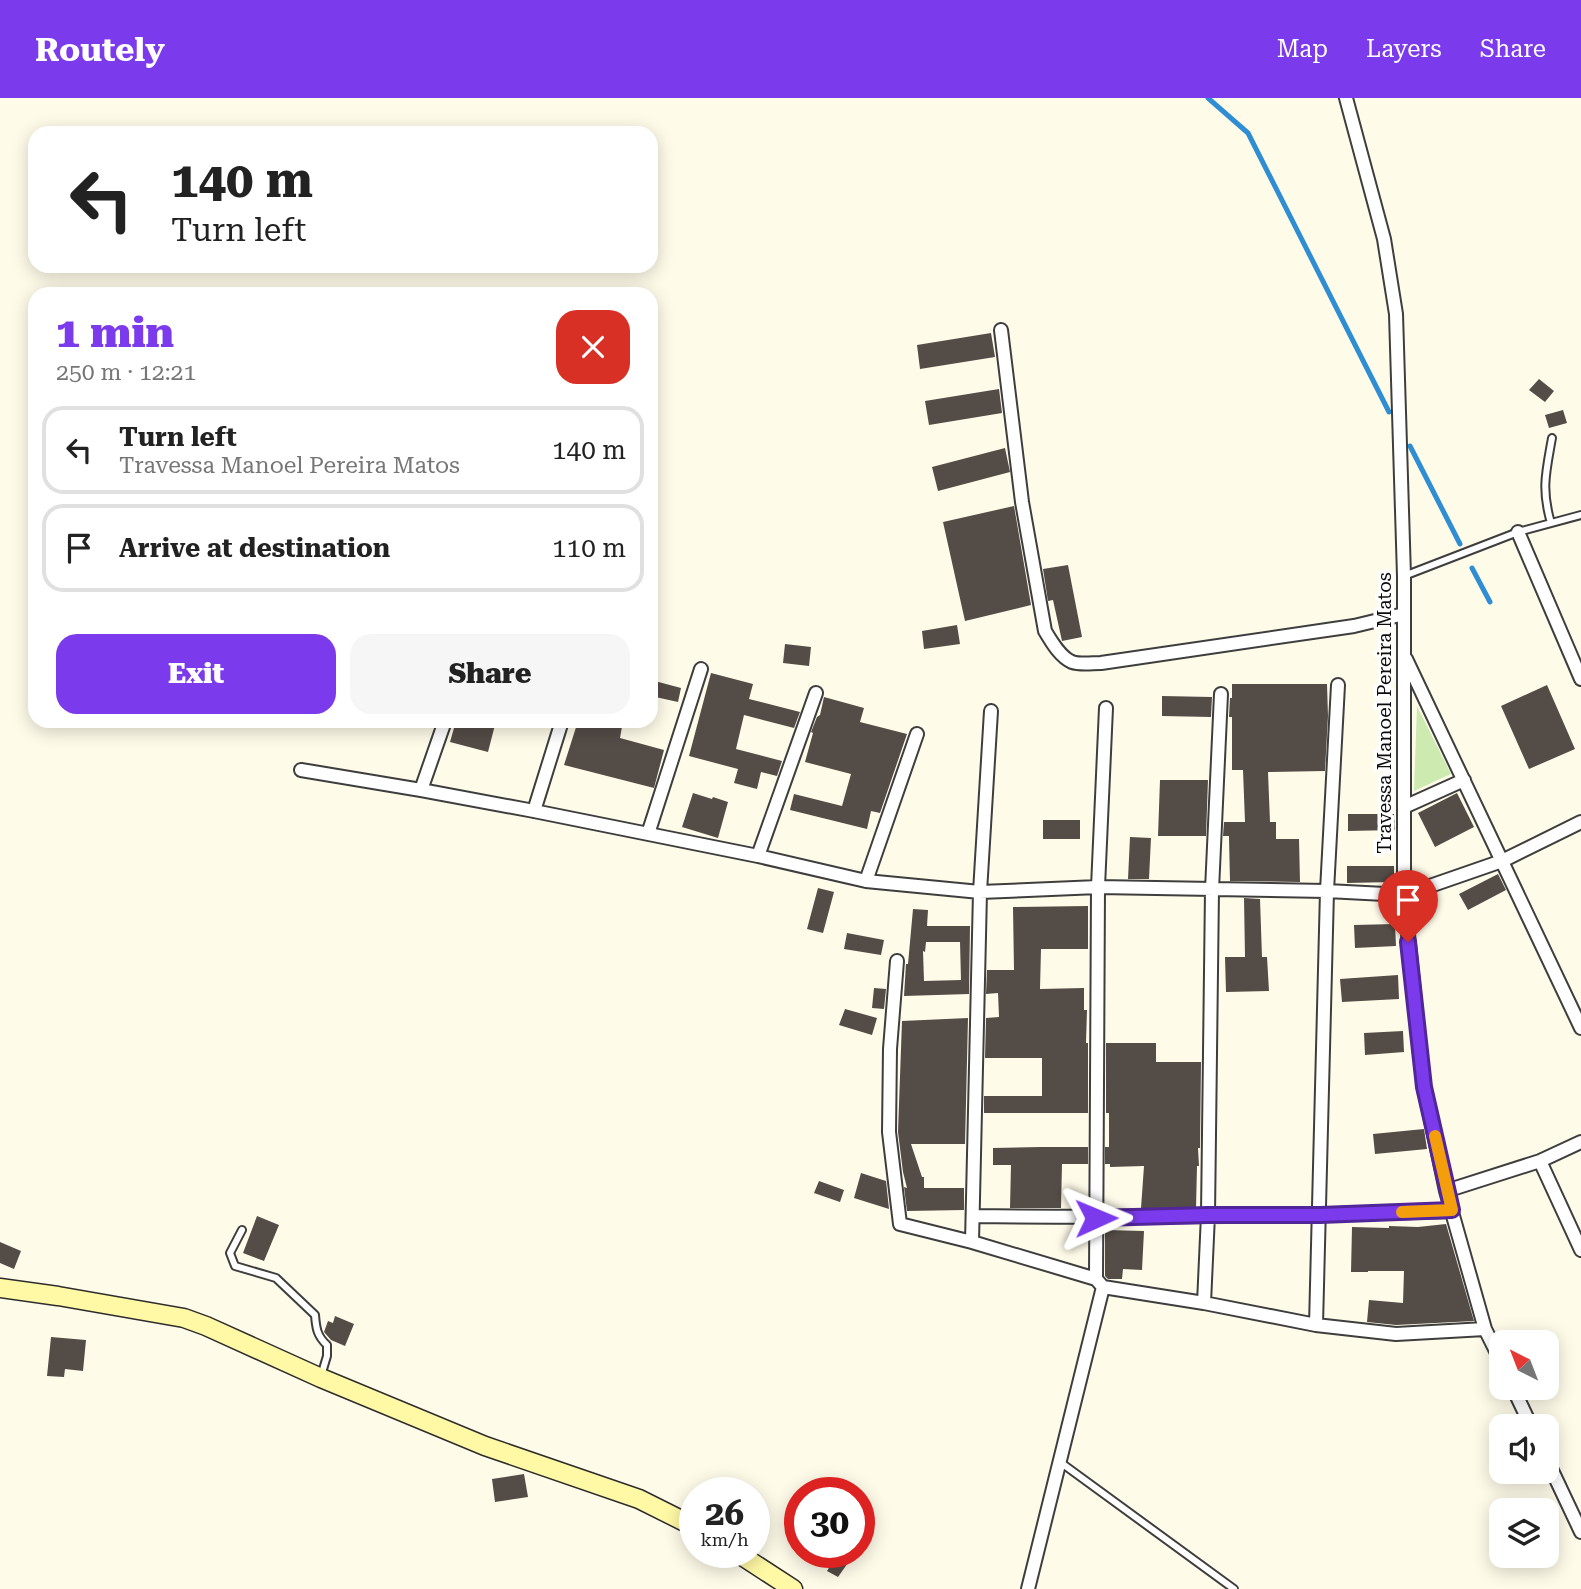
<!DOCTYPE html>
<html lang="en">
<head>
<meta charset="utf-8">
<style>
  :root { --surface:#fff; --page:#f6f6f6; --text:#222; --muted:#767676; --line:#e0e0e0; --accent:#7c3aed }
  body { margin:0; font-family:"Roboto Serif",serif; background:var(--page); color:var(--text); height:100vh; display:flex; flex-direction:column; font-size:26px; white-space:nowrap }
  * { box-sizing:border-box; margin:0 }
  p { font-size:23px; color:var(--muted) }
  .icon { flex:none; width:38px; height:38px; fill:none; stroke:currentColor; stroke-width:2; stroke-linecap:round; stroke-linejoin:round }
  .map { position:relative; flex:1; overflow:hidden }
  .panel { position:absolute; left:28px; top:189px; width:630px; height:441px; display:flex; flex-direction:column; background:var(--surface); border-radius:21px; box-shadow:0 4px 18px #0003 }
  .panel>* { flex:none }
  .guide { position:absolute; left:28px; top:28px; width:630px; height:147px; border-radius:21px; box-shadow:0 4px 18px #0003; background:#fff; color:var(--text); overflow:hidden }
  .needle { width:46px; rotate:318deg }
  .tools { position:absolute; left:1489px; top:1232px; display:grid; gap:14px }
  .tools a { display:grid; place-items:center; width:70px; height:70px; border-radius:14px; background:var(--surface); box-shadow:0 4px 18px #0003; font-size:35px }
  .speed { position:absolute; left:679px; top:1379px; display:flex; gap:14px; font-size:35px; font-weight:700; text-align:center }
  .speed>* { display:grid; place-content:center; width:91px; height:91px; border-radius:50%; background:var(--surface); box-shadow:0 4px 18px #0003; line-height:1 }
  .speed small { font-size:18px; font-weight:400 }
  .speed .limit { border:10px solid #d22; background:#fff; color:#111 }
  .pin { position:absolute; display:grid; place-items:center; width:60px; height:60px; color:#fff; margin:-72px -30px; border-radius:50% 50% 50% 0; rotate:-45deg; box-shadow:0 0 7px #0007 }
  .pin .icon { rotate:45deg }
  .me { position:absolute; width:77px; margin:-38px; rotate:89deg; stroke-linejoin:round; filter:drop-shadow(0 0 5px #0008) }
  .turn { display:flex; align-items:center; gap:24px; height:147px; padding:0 28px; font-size:32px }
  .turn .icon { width:91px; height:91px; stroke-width:2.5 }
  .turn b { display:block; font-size:49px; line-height:60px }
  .round { display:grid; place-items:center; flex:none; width:74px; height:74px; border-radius:21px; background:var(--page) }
  .headline { display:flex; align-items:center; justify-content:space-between; height:119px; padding:0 28px }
  h1 { font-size:42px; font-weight:800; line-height:52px; color:var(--accent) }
  .button { display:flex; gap:14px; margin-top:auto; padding:14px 28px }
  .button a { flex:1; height:80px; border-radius:21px; background:var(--accent); color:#fff; font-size:28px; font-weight:800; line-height:80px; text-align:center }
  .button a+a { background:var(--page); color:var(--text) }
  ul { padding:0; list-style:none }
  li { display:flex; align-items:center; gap:21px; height:88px; margin:0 14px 10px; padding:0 14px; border:4px solid var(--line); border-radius:21px }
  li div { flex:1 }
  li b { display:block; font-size:26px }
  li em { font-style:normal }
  header { display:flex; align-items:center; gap:42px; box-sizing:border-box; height:98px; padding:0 35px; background:var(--accent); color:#fff }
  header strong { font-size:33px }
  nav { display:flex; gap:38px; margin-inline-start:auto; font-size:24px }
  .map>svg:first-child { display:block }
</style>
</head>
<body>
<header>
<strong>Routely</strong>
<nav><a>Map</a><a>Layers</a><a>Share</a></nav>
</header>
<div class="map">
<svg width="1581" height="1491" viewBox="0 0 1581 1491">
  <rect width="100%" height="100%" fill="#fffbe9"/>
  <path fill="#cdeab1" d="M1417,608L1451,676L1414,693Z"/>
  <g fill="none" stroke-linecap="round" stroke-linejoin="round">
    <path stroke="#2f8dd3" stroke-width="5" d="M1208,0L1248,35L1389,314
      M1410,348L1460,446
      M1472,470L1490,504"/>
  </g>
  <path fill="#544c47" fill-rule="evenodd" d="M991,235L995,259L920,271L917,247Z
    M1539,281L1554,293L1545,304L1529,292Z
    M999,291L1002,315L929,327L925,303Z
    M1563,312L1567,325L1549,330L1545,317Z
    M1005,350L1010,374L938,393L932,369Z
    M1014,408L1031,507L965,523L943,424Z
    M1068,467L1082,539L1062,543L1053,502L1048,503L1043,471Z
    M957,527L960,546L924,551L922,533Z
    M785,546L811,549L809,568L783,565Z
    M711,575L753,586L749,601L800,614L794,630L744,617L736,651L782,663L777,678L761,674L757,691L734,685L738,671L689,658Z
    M651,582L681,590L678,604L651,598Z
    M1232,586H1327L1328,618L1325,673L1268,674L1270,724H1276V741H1299L1300,784L1230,783L1229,740V738H1223L1224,724H1245L1243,672H1232V619H1229L1230,600H1232Z
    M1547,587L1575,651L1529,671L1501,608Z
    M1162,598L1212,599L1211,619L1162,618Z
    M824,599L864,610L860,624L907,636L880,715L871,713L867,731L790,712L794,696L842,708L851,676L805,664L813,635L811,634L817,619L820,617Z
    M456,623H496L488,654L450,644Z
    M578,623H623L620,640L664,652L654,690L564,667Z
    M1160,682H1208L1206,738H1158Z
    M693,695L712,701L713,699L728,704L718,740L682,729Z
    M1457,695L1474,729L1435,749L1418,715Z
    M1348,716H1394L1395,732L1348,733Z
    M1043,722H1080V741H1043Z
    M1130,739L1151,740L1149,781H1128Z
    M1347,768H1394V784L1347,785Z
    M1498,776L1506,792L1468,812L1459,796Z
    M818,790L834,794L823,835L807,831Z
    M1244,800L1260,801L1262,859H1267L1269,893L1226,894L1225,859H1245Z
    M1088,808V851H1041L1040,891L1084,890V912H1087L1086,945H1088V1015H984V998H1042V960H985L986,920L999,919L998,895L986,896L987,872H1014L1013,809Z
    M913,811L928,812L927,828H970L969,896L904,898L906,866H908ZM926,844H960L961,882L924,883L923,853L925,854Z
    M1395,826L1396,848L1355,850L1354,827Z
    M847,835L884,842L881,857L844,851Z
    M1398,877L1399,901L1342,904L1340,881Z
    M874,890L886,891L884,911L872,910Z
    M845,911L877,920L872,937L839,927Z
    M968,920L965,1046H911L922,1079H924V1090H964V1112L907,1113L904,1089L907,1090L903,1074L898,1034L902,923Z
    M1403,933L1404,954L1365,957L1364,935Z
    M1106,945H1156V964H1201L1200,1050H1198L1199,1068H1197L1196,1110H1141L1144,1068L1110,1069V1066H1105V1049H1109V1015H1106Z
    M1424,1031L1427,1051L1375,1056L1373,1036Z
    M1041,1049H1088V1066H1062L1061,1110H1010L1011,1067H993V1050Z
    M861,1075L886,1083L889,1111L854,1100Z
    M819,1083L844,1092L840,1104L814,1095Z
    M257,1118L279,1127L264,1163L243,1155Z
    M1446,1126L1474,1223L1396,1227L1367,1224L1369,1202L1403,1205L1404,1173H1368V1174H1351L1352,1129L1389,1130V1128L1418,1129Z
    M1105,1132L1144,1133L1142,1172L1123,1171L1122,1181H1108L1105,1178Z
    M0,1144L21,1153L14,1171L0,1165Z
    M335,1218L354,1226L345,1248L331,1242L324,1234L328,1223L333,1225Z
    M51,1239L86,1242L83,1273L65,1271L64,1279L47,1278Z
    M524,1376L528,1399L495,1404L492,1381Z
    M838,1455L850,1462L838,1479L827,1473Z"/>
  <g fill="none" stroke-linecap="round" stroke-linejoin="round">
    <g stroke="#3e3e3e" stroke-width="10">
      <path id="lane" d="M1551,425C1541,391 1546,374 1552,340
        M1404,478L1518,434L1581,417
        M242,1132L230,1155L235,1168L276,1180L315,1217C316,1230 317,1238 327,1247V1258L321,1278
        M1060,1364L1234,1491"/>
    </g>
    <g stroke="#3e3e3e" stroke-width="16">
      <path id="street" d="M1346,0L1384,141L1396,216L1404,478V797L1420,954L1424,989L1446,1093L1485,1231L1502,1265
        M1001,232L1022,404L1045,533C1051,543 1060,559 1072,564C1080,567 1092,565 1101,565L1354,528L1404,516
        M1518,434L1581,581
        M1406,561L1581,930
        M301,672L421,692L534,713L758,758L866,783L980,794L1098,789L1327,793L1404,797L1502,763L1581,724
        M421,692L445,623
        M1404,709L1464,682
        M534,713L562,623
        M648,736L701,571
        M758,758L816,595
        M866,783L917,636
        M897,863L890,951L889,1034L900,1126L972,1144L1096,1181L1103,1189L1204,1205L1316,1227L1396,1236L1485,1231
        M1540,1063L1581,1152
        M1446,1093L1540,1063L1581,1044
        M973,1118C1132,1120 1292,1118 1452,1113
        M972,1144L980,794L991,613
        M1096,1181L1098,789L1106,610
        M1204,1205L1208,1117L1212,792L1221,596
        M1316,1227L1327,793L1338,587
        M1513,1290L1531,1328
        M1547,1362L1581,1434
        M1028,1491L1103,1189"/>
    </g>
    <g stroke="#2d2d2d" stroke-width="21">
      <path id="secondary" d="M0,1190L58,1198L184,1220L206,1228L321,1280L485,1348L639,1401L695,1429
        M736,1454L793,1491"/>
    </g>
    <use href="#lane" stroke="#fff" stroke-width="6"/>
    <use href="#street" stroke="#fff" stroke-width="12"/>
    <use href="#secondary" stroke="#fff8a4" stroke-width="18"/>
  </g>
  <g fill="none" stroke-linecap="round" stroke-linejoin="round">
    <g stroke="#51269a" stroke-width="18">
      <path id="route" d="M1096,1120L1208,1117H1320L1452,1112L1424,989L1408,844"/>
    </g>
    <use href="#route" stroke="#7c3aed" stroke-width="12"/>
    <path stroke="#f59e0b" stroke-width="12" d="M1402,1114L1452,1112L1435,1038"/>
  </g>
  <g text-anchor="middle" stroke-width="7" stroke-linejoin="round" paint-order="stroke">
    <g font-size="19" fill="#0b0b0b" stroke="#fff">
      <text transform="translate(1384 615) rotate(-90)" y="7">Travessa Manoel Pereira Matos</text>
    </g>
  </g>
</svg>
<div class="tools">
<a><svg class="needle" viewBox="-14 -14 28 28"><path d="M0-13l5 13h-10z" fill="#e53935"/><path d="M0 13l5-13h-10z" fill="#767676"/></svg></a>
<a><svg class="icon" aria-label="sound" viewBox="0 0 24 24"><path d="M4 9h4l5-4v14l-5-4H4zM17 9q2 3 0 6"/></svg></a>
<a><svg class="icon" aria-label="layers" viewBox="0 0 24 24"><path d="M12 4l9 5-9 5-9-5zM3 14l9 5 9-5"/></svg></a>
</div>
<div class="speed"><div>26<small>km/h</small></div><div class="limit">30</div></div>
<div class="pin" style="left:1408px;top:844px;background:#d93025"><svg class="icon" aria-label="arrive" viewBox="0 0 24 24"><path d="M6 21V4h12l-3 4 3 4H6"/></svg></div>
<svg class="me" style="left:1096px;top:1120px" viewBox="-20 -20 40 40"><path d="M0-17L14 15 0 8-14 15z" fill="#7c3aed" stroke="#fff" stroke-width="4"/></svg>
<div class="guide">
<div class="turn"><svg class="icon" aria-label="left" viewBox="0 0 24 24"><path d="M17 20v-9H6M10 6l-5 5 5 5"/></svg><div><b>140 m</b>Turn left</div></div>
</div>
<section class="panel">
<div class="headline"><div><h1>1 min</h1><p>250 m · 12:21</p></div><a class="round" style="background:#d93025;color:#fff"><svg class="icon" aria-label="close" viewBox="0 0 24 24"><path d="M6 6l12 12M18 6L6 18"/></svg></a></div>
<ul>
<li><svg class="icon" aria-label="left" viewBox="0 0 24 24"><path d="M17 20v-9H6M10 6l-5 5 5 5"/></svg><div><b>Turn left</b><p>Travessa Manoel Pereira Matos</p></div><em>140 m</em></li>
<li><svg class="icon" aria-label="arrive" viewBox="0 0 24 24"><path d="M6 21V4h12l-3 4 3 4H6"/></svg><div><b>Arrive at destination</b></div><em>110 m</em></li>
</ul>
<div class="button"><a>Exit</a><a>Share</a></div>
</section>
</div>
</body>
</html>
